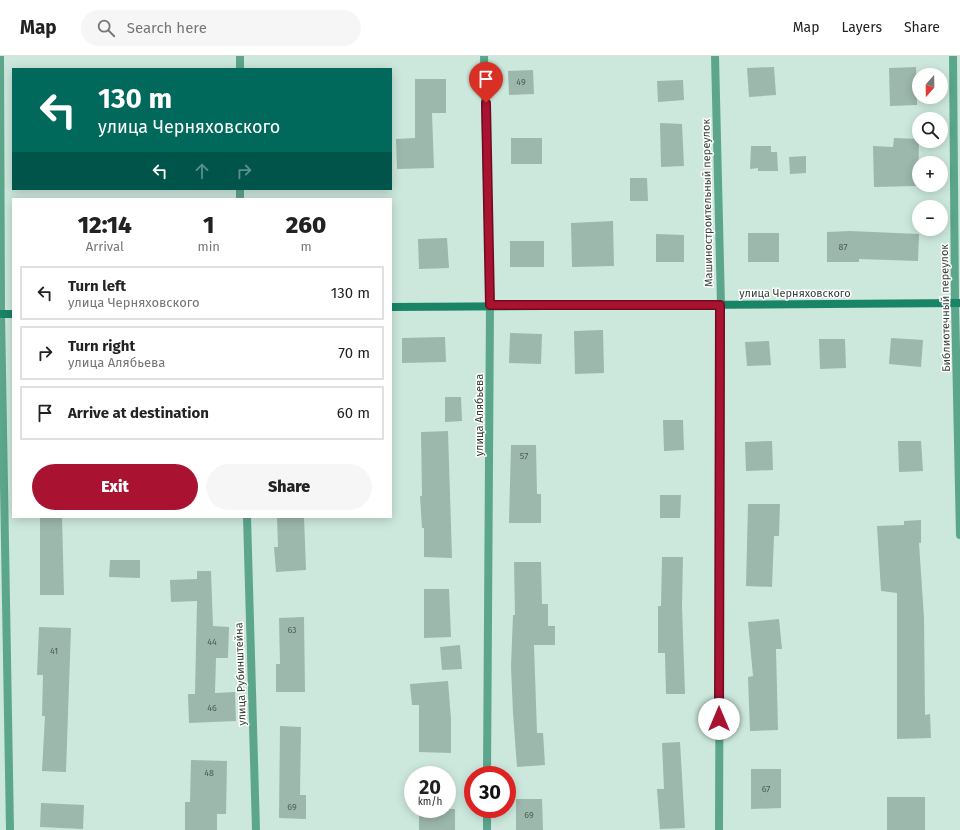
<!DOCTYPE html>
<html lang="en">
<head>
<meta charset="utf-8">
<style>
  :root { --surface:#fff; --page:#f6f6f6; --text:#222; --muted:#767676; --line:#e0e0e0; --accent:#a91230 }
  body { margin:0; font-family:"Fira Sans",sans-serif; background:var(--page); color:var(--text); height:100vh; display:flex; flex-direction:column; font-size:15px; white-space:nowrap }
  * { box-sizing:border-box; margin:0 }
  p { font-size:13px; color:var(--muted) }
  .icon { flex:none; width:22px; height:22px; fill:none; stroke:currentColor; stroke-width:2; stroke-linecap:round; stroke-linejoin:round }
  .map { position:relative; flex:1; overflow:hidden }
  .side { position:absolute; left:12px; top:142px; width:380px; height:320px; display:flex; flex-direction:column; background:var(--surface); border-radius:0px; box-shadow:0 2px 10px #0003 }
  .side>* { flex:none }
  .guide { position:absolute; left:12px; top:12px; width:380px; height:122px; border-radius:0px; box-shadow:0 2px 10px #0003; background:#00695c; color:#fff; overflow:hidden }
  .needle { width:26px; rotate:200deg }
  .buttons { position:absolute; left:912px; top:12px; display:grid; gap:8px }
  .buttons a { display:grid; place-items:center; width:36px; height:36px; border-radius:50%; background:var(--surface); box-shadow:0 2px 10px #0003; font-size:20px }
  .speed { position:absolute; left:404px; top:710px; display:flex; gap:8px; font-size:20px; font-weight:700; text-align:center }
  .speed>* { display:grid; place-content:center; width:52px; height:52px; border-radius:50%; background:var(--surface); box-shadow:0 2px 10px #0003; line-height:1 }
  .speed small { font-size:10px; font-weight:400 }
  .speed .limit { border:6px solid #d22; background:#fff; color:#111 }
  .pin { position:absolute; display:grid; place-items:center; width:34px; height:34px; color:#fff; margin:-41px -17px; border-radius:50% 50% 50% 0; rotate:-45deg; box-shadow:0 0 4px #0007 }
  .pin .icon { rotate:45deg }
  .me { position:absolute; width:44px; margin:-22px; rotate:0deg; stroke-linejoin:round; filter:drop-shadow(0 0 3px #0008) }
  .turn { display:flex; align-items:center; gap:14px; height:84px; padding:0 20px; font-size:18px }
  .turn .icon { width:52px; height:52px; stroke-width:2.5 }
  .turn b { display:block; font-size:28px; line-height:34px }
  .lanes { display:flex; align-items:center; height:38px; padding:0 20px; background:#0003; justify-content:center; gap:20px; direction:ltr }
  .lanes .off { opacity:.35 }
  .eta { display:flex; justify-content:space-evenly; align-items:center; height:68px; text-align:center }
  .eta b { font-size:24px; font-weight:800; line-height:28px }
  .cta { display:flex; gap:8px; margin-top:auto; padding:8px 20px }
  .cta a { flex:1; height:46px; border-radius:24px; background:var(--accent); color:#fff; font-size:16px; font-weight:800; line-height:46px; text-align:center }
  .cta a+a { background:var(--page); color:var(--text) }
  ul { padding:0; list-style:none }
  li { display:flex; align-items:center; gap:12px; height:54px; margin:0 8px 6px; padding:0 12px; border:2px solid var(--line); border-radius:0px }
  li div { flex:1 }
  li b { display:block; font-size:15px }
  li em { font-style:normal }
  header { display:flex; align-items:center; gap:24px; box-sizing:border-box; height:56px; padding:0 20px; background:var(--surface); border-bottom:1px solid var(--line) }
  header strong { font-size:19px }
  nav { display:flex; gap:22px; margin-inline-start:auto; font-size:14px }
  .search { width:280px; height:36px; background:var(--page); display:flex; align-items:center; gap:10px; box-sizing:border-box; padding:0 14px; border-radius:22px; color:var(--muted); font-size:15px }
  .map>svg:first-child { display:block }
</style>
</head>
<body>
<header>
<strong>Map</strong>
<div class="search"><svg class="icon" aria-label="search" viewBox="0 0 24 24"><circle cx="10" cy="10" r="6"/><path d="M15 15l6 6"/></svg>Search here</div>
<nav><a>Map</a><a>Layers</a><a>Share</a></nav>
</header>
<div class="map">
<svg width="960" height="774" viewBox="0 0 960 774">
  <rect width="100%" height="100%" fill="#cce8dd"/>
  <path fill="#9cb7ac" d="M774,11L776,39L749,41L747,12Z
    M916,11L917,49L890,50L889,12Z
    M533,14L534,38L509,39L508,15Z
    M415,23H446V57H432L434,112L397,113L396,83L415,82Z
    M683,24L684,44L658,46L657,25Z
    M660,67L682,68L684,110L661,111Z
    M511,82H542V108H511Z
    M894,82L919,83L918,130L874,131L873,90L893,91Z
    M751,90H771V96H777L778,115H758V112L750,113Z
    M806,100V117L790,118L789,101Z
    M630,122H647L648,145H630Z
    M613,165L614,210L572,211L571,167Z
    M850,175L919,178L918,205L859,203V206H827V176Z
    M748,177H779V206H748Z
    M656,178L684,179V206H656Z
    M447,182L449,212L419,213L418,183Z
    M510,185H544V211H510Z
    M603,274L604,317L575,318L574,275Z
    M510,277L542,278L541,308L509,307Z
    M445,281L446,306L402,307V282Z
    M891,282L923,284L921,311L889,308Z
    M819,283H845L846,312L820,313Z
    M769,285L771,309L747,310L745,286Z
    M445,341H461L462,365L445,366Z
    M663,364H683L684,394L664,395Z
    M448,375L452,502L424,501V472H422L420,440H422L421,376Z
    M772,385L773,414L746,415L745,386Z
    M898,385H921L923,415L899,416Z
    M511,389H536L537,438H541V467H509Z
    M660,439H681L680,462H660Z
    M748,448H780L779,480H774L772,531L746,530Z
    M40,461H62L64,539H40Z
    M277,461H304L306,514L276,516L274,491H278Z
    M921,464V487H919L924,562L925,659L930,658L931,682L897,683V537L881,535L877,470L904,469V465Z
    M662,501H683L682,550L685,638H666L665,597H658V550H661Z
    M110,504H140V522L109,521Z
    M514,506H541L542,548H548V570H555V589H534L537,677H543L545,709L517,711L513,657L511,611L513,559H515Z
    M197,515H211L213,570L229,571L228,602H216L215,637L235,636L236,665L189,667L188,638H195L197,545L171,546L170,524L197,523Z
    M424,533H449L451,581L424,582Z
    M304,561L305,636H276V608H280L279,562Z
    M779,563L782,593H776L778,674L750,675L748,621L753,620L748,566Z
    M39,571L71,572L66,716L42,715L45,660H42L43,619H37Z
    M460,589L462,613L442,614L440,591Z
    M448,625L451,663V697L419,696V649H412L410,628Z
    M280,670L301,671L300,739H306V763L279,762Z
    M680,686L685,772L660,773L657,733H664L662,687Z
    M191,704L227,705L226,758H217V774H185V746H190Z
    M751,713H781V752L751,753Z
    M887,741H925V774H887Z
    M516,743H542L543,774H516Z
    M41,747L84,749L83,773L40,771Z
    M419,753H455V774H419Z"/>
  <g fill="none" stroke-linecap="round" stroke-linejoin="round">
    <path stroke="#5ca68c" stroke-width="8" d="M0,0L1,258L10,774
      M240,0V13
      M484,0L490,249L487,719
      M715,0L721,249L719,774
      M953,0L955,247L960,479
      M240,133V143
      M247,461L256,774
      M487,774V753"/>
    <path stroke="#1a8467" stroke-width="8" d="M391,251L960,247
      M0,258H13"/>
  </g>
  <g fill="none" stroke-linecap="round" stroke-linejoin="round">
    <g stroke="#6e0c1f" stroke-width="10">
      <path id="route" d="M486,47L490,249H720L719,663"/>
    </g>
    <use href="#route" stroke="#a91230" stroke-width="7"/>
  </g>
  <g text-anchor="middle" stroke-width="3" stroke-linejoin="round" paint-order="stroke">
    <g font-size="9" fill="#4e5d57">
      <text x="521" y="29">49</text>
      <text x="843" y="194">87</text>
      <text x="524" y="403">57</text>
      <text x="292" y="577">63</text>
      <text x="212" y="589">44</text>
      <text x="54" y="598">41</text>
      <text x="212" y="655">46</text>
      <text x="209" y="720">48</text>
      <text x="766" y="736">67</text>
      <text x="292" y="754">69</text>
      <text x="529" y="762">69</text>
    </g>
    <g font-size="11" fill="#343f3b" stroke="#fff">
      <text transform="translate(707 147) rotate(-91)" y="4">Машиностроительный переулок</text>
      <text x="795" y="241">улица Черняховского</text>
      <text transform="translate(945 252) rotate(-91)" y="4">Библиотечный переулок</text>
      <text transform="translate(479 359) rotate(-90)" y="4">улица Алябьева</text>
      <text transform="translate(240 618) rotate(-92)" y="4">улица Рубинштейна</text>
    </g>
  </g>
</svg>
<div class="buttons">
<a><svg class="needle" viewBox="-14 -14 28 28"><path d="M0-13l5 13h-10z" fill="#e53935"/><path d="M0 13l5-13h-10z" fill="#767676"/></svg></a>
<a><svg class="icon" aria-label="search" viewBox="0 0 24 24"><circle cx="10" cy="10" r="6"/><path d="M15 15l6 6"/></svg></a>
<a>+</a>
<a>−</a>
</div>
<div class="speed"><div>20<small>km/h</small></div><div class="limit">30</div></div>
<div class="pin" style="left:486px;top:47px;background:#d93025"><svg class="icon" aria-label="arrive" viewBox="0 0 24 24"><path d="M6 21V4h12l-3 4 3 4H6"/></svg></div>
<svg class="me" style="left:719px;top:663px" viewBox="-20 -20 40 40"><circle r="19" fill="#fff"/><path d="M0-13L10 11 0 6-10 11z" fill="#a91230"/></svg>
<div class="guide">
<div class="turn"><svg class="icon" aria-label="left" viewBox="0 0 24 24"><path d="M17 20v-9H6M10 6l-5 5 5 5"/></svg><div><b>130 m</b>улица Черняховского</div></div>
<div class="lanes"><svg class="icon" aria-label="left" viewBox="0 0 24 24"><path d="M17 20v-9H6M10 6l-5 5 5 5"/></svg><svg class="icon off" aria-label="ahead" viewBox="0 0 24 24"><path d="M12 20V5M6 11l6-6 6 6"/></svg><svg class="icon off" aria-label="right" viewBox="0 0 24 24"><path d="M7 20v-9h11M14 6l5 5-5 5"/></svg></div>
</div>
<section class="side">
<div class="eta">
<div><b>12:14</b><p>Arrival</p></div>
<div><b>1</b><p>min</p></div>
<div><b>260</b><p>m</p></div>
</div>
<ul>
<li><svg class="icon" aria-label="left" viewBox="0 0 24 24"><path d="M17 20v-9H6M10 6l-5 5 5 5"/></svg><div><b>Turn left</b><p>улица Черняховского</p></div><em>130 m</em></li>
<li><svg class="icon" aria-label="right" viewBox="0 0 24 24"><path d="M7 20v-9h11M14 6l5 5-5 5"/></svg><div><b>Turn right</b><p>улица Алябьева</p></div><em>70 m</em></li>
<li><svg class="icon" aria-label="arrive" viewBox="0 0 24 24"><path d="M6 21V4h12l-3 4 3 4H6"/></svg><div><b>Arrive at destination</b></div><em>60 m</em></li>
</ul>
<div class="cta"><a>Exit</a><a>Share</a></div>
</section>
</div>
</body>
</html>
